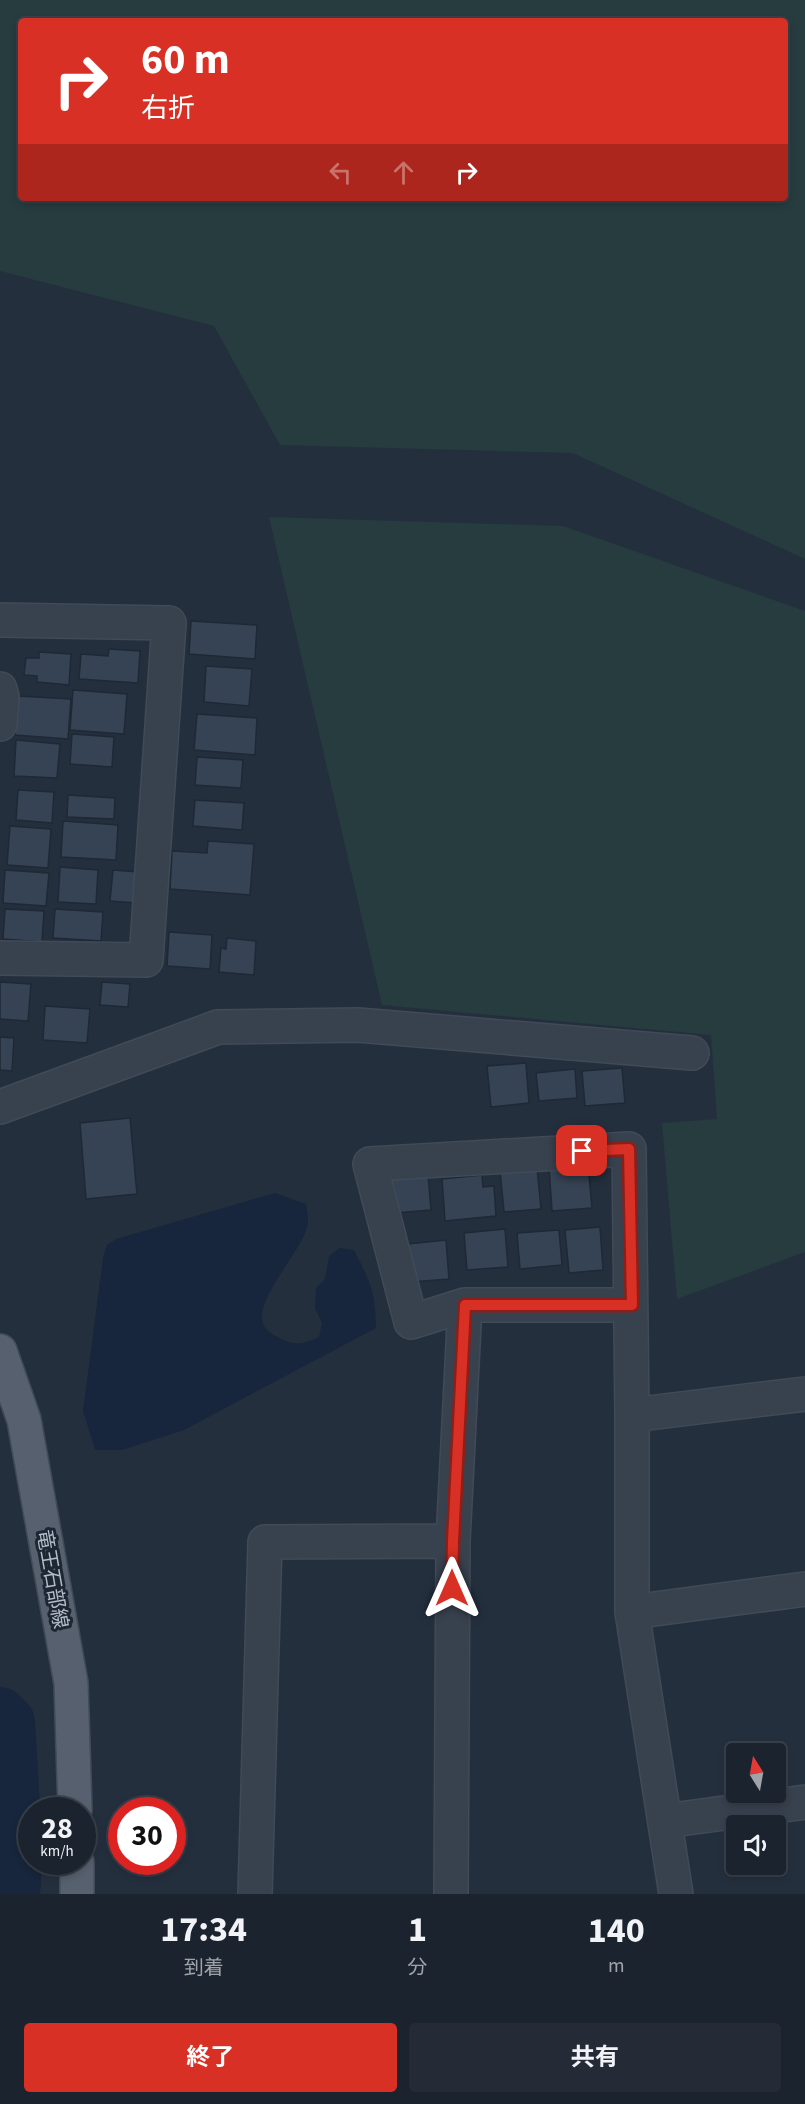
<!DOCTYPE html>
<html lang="ja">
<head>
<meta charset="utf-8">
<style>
  :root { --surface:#1b232e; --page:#242b36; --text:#f1f3f6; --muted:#a0a4aa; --line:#39404a; --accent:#d93025 }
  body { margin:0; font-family:"Source Sans 3","Noto Sans JP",sans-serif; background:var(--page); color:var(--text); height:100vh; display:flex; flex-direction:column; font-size:22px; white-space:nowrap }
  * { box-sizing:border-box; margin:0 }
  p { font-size:20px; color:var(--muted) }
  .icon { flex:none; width:33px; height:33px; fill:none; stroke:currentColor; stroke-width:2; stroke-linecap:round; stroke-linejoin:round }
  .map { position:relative; height:1894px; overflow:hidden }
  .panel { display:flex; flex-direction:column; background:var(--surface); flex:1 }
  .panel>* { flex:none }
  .guide { position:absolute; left:18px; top:18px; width:770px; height:183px; border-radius:6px; box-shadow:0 3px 9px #0003,0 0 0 2px var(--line); background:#d93025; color:#fff; overflow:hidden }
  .needle { width:39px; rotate:349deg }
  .fabs { position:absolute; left:726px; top:1743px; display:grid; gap:12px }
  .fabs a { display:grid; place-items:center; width:60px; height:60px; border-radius:6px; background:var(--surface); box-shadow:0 3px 9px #0003,0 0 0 2px var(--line); font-size:30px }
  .speed { position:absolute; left:18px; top:1797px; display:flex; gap:12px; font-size:30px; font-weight:700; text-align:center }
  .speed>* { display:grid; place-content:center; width:78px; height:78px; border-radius:50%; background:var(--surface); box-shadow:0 3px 9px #0003,0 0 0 2px var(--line); line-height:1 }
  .speed small { font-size:15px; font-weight:400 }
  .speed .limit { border:9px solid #d22; background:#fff; color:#111 }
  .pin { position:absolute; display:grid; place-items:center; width:51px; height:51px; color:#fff; margin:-26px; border-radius:12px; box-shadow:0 3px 9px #0006 }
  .me { position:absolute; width:66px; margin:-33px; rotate:0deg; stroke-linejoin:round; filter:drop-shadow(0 0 4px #0008) }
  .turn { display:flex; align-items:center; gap:21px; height:126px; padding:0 24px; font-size:27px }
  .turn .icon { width:78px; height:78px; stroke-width:2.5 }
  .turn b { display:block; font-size:42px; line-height:51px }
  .lanes { display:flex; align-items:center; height:57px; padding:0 24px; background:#0003; justify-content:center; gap:30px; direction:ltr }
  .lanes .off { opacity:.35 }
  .eta { display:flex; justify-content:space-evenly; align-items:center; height:102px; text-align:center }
  .eta b { font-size:36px; font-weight:700; line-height:42px }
  .primary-button { display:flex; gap:12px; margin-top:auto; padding:12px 24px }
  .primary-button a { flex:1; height:69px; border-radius:6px; background:var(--accent); color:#fff; font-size:24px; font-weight:700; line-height:69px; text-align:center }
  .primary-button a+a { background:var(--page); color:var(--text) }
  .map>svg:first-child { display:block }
</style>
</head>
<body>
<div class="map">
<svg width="805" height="1894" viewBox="0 0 805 1894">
  <rect width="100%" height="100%" fill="#242f3e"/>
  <path fill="#263c3f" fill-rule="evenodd" d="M0,0H805V559L573,453L280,445L214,326L0,271ZM21,21H784V198H21Z
    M269,517L563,526L805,611V1252L677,1299L662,1123L717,1119L711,1035L382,1005Z"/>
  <path fill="#17263c" d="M275,1193L306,1204C307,1210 308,1217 308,1223C305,1251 243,1308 268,1331C271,1334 276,1336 280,1338C294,1346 305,1344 319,1337L322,1323L315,1308L316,1288L325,1279L329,1256L340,1248L354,1250C370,1282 376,1292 376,1328L184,1430L122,1450H95L83,1411L103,1258L107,1245L116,1239Z"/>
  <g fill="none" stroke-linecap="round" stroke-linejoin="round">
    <path stroke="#17263c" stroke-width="54" d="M0,1714L8,1722L16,1855L13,1894"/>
  </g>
  <path fill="#364354" stroke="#1f2835" stroke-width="1.5" d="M191,621L257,625L255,659L189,654Z
    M109,649L140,651L138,683L79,679L81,654L108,656Z
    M39,652L71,654L69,685L37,682V676L24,675L26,658H39Z
    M206,666L252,669L249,706L204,702Z
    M73,690L127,694L124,734L70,730Z
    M18,696L71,699L68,739L15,735Z
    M197,714L257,718L255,755L194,750Z
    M72,734L114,737L112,767L70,764Z
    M16,740L60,744L57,778L14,776Z
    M197,757L243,760L241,788L195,785Z
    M18,790L54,792L52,823L16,820Z
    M68,795L115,798L114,819L67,817Z
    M195,800L244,803L242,830L193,826Z
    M63,821L118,825L116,860L61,857Z
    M10,826L51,829L48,868L7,865Z
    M208,841L254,844L250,895L170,889L172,851L207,853Z
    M60,867L98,870L96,904L58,902Z
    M5,870L49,873L46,906L3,903Z
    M113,870L139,872L137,903L110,901Z
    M5,909L44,911L42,942L3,939Z
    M55,909L103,912L101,941L53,938Z
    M169,932L212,935L210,969L167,966Z
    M227,938L256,941L254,975L219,972L221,948L226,949Z
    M0,982L31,984L28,1021L0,1019Z
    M102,982L130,984L128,1007L100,1005Z
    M45,1006L90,1009L87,1043L43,1040Z
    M0,1037L14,1038L12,1071L0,1070Z
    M526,1063L529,1103L491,1107L487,1066Z
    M622,1068L625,1103L585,1106L582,1071Z
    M575,1069L577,1098L539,1101L536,1073Z
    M130,1118L137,1194L86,1199L80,1123Z
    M588,1164L592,1208L552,1211L549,1167Z
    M537,1167L541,1209L504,1212L500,1170Z
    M428,1174L431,1210L395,1213L391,1177Z
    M482,1175L483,1187L494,1186L496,1216L445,1221L442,1179Z
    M600,1227L603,1270L569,1273L565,1230Z
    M505,1229L508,1267L467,1270L464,1233Z
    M559,1230L562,1265L520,1269L517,1233Z
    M446,1240L449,1279L411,1282L408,1244Z"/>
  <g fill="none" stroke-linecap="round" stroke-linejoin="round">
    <g stroke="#414a57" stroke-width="36">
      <path id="street" d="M0,620L169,623L146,960L0,958
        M0,689L2,697L0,724
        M0,1107L218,1027L358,1025L692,1053
        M631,1305H465L411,1322L370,1164L629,1149L632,1415V1612L676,1894
        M632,1415L805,1394
        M632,1612L805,1589
        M665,1821L805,1802
        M255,1894L265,1542L453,1541
        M451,1894L453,1541L465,1305"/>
    </g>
    <g stroke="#414a57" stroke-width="36">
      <path id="primary" d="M0,1351L24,1420L71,1683L75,1810
        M77,1894V1862"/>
    </g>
    <use href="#street" stroke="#38414e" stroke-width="33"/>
    <use href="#primary" stroke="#56606e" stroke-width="33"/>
  </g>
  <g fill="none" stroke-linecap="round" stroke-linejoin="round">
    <g stroke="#8d1f18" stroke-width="15">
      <path id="route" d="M452,1588L453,1541L465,1305H632L629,1149L582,1151"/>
    </g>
    <use href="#route" stroke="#d93025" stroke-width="10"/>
  </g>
  <g text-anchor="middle" stroke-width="6" stroke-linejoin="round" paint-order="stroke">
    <g font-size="20" fill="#b4bcc9" stroke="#1d2633">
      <text transform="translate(53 1579) rotate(80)" y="7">竜王石部線</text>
    </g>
  </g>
</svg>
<div class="fabs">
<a><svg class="needle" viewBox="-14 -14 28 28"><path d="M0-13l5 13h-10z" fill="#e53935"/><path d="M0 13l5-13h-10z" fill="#a0a4aa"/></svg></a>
<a><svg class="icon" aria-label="sound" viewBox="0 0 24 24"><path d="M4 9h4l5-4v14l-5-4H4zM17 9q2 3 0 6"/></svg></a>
</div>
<div class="speed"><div>28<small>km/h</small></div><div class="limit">30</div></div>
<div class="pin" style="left:582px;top:1151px;background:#d93025"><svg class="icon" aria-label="arrive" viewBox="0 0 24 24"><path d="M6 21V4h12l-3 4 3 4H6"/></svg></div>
<svg class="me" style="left:452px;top:1588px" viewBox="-20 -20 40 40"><path d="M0-17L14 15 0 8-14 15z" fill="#d93025" stroke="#fff" stroke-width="4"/></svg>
<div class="guide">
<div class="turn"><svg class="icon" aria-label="right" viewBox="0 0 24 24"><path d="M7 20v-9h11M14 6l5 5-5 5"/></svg><div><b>60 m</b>右折</div></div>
<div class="lanes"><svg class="icon off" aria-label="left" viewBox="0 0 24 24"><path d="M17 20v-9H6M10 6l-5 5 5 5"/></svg><svg class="icon off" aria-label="ahead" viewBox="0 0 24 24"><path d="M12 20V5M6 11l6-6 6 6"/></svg><svg class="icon" aria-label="right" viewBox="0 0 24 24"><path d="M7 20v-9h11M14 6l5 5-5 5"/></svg></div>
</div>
</div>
<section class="panel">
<div class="eta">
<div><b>17:34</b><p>到着</p></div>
<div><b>1</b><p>分</p></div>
<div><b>140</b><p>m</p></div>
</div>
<div class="primary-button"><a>終了</a><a>共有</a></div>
</section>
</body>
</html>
